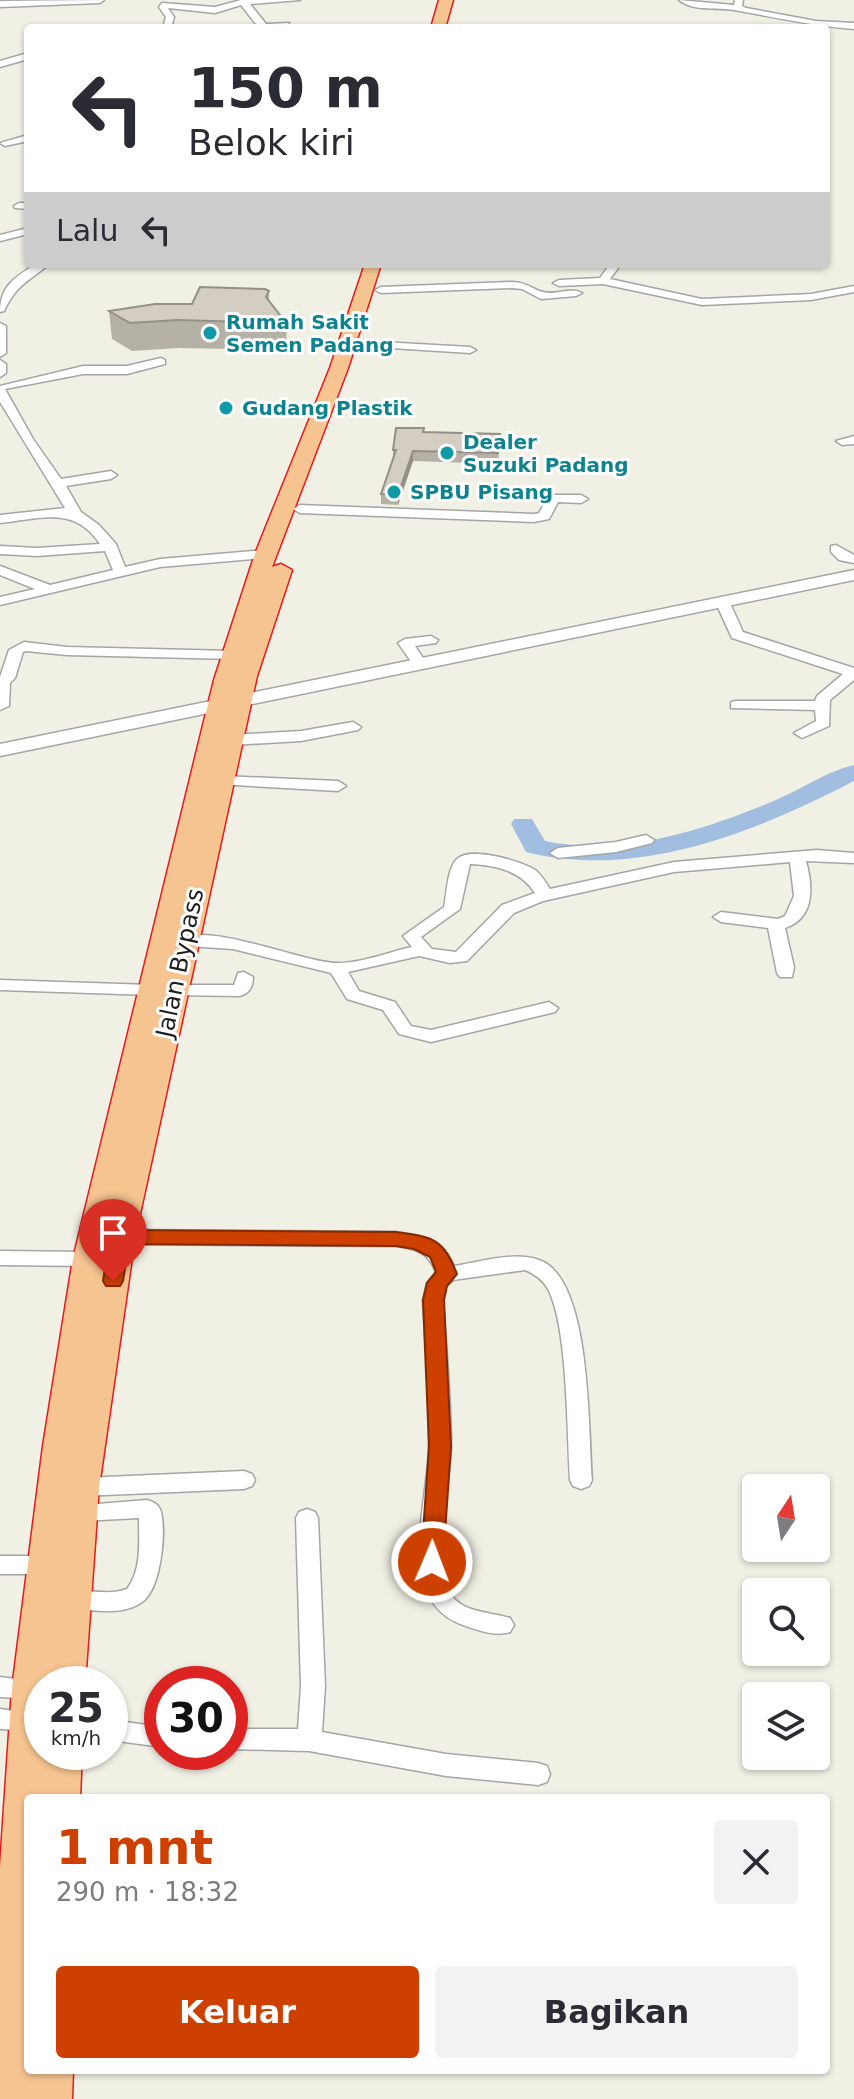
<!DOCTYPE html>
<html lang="id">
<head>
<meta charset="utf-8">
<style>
  :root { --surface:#fff; --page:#f2f2f3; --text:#2b2b33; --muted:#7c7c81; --accent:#cd4000 }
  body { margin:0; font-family:"DejaVu Sans",sans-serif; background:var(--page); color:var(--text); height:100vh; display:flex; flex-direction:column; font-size:30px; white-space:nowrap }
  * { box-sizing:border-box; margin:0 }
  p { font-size:26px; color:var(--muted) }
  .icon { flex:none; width:44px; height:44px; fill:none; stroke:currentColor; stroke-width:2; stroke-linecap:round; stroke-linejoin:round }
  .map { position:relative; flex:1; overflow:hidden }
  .sheet { position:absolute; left:24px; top:1794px; width:806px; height:280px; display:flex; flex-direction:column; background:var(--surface); border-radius:8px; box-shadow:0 2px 6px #0004 }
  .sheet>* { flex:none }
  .banner { position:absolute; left:24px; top:24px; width:806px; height:244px; border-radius:8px; box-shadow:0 2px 6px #0004; background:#fff; color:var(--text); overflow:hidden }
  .needle { width:52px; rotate:12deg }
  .fabs { position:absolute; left:742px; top:1474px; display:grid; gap:16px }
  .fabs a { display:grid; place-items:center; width:88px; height:88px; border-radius:8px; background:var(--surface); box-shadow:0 2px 6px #0004; font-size:40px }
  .speed { position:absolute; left:24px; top:1666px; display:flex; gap:16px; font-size:40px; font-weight:700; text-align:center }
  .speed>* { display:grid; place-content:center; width:104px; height:104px; border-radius:50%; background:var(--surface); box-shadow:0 2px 6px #0004; line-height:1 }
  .speed small { font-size:20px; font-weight:400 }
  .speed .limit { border:12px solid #d22; background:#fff; color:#111 }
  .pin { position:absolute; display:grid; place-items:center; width:68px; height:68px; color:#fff; margin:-82px -34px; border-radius:50% 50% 50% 0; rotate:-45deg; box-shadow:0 0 8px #0007 }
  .pin .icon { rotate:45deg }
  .me { position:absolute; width:88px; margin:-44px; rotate:1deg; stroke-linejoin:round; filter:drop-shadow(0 0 6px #0008) }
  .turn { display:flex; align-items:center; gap:28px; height:168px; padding:0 32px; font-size:36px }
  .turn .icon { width:104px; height:104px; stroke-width:2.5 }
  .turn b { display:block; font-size:56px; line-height:68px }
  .then { display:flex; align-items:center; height:76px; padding:0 32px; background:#0003; gap:16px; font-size:30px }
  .round { display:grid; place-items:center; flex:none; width:84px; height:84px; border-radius:8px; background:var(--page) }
  .summary { display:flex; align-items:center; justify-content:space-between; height:136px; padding:0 32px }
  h1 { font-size:48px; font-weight:700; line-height:60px; color:var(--accent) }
  .cta { display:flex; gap:16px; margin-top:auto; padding:16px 32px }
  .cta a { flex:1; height:92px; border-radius:8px; background:var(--accent); color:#fff; font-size:32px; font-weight:700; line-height:92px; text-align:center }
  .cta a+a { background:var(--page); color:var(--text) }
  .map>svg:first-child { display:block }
</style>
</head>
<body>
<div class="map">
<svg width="854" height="2099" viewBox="0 0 854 2099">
  <rect width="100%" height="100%" fill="#f0f0e4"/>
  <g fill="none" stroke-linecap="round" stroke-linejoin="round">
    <path fill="#a1bee0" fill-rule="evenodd" d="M854,765V781C756,832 637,880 526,852L511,824L514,819H532L545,841C623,857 704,830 776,800C802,789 827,771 854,765Z"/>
    <g stroke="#a5a5a5" stroke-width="3">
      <path id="minor" d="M104,0L100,3L0,7V1Z
        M241,0H300L250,4L266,24L289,23L286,28H259L241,5L215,13L168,8L174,17L171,28H163L166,17L159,7L162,3L215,7Z
        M679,0L734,5L735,0H743L742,6L746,8L816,21L854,23V29C813,26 774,17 734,10C716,7 694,12 679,0Z
        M28,53V59L0,67V61Z
        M28,135V141L5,146L0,143Z
        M19,203H28V209L15,208L14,206Z
        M28,228V234L0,241V235Z
        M36,264H49C28,282 17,284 4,311L0,312C0,286 15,277 36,264Z
        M610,264H621L610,279L702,299L811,294L854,286V292L811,300L702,305L603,284L559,286L553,283L559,280L600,278Z
        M512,282C529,283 531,289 543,292C556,296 570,286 582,293L576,296L541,299L522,289L512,288L381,293L375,290L381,287Z
        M0,323L6,326V353L0,357Z
        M364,341L470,347L476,350L470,353L360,346V342Z
        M161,358L165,360V364L127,374H83L5,389L33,439L61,479L111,471L117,475L111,479L66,486L81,512L99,525L116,544L125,567L160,559L266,550L273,554L266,558L160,567L0,605V597L35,589L0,575V566L50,585L113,570L105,551L37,556L0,554V546L37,548L100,544C74,505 40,519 0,523V515L65,508L0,402V386L83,366H127Z
        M0,360L6,364V373L0,377Z
        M854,436V444L842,445L836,441Z
        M549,495H581L588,499L581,503L558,502L549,519L534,522L300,513L293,509L300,505L534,514L539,513Z
        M836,545L854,555V563L839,560L831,552V546Z
        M722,597L729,601L743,632L854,668V680L830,700L829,726L802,738L794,733L816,721L815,710L731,708V702L736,701H815L817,696L843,674L732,638L715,601Z
        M431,636L438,640L436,643L415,646L427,664L425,667H415L398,643L405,639Z
        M24,642L67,647L233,651L240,655L233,659L67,655L26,651L23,652L15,678L10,683L9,706L0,710V677L9,650Z
        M353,722L361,727L358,730L301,741L232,745L224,740L232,735L301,731Z
        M223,776L338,781L346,786L338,791L217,784L215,781Z
        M646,835L654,840L652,843L616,852L558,858L550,853L558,848L616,842Z
        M817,850L854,853V863L806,861C813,887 815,918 785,928L794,967L792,977H780L777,973L768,928L721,922L713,917L721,912L778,919L785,916L794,896L790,862L674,872L543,901L514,913L467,961L450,963L419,956L348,972L359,991L395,1002L411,1026L431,1030L549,1002L558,1008L555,1012L431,1042L399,1034L383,1010L347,999L331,973L233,949L188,946L179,941C203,919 306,964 338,963C362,963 389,952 412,947L403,936L444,907C447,893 447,869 457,859C470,846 521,861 535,870C541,874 546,883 550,889L674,862ZM470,864C496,865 521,871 535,893L502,905L456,952L432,949L421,937L460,909Z
        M244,972L253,977C253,987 249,994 239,996L174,995L165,990L174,985H234L238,973Z
        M0,980L151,985L160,990L151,995L0,990Z
        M120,1230L396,1232C424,1236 441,1238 454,1266C480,1262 514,1251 539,1260C592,1278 588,1431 592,1480L589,1486L581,1489L573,1486L570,1480C567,1433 568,1327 548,1289C543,1280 535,1274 525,1270L453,1280L446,1286L443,1300C446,1349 451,1398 451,1447C450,1484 432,1562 450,1593C461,1613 491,1612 510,1618L514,1625L510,1632C496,1637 477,1630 463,1625C394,1601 428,1502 429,1448C430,1399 426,1349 423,1300L427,1283L436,1272C428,1252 417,1249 396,1246L120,1244L113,1242L110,1237L113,1232Z
        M0,1251L88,1252L95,1254L98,1259L95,1264L88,1266L0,1265Z
        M244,1471L252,1474L255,1480L252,1486L244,1489L82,1496L74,1493L71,1487L74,1481L82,1478Z
        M147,1500C153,1502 159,1504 161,1512C166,1533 161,1589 142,1602C123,1616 95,1610 73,1609L65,1607L62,1600L65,1593C85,1587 107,1597 127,1589C142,1570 139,1541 139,1518L81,1521L73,1518L70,1512L73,1506Z
        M307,1509L315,1512L318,1518L325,1686L322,1732L446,1754L538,1763L547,1766L550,1774L547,1782L538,1785L446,1776L309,1751L230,1749V1729H298L301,1686L296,1518L299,1512Z
        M0,1556H47L55,1559L58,1565L55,1571L47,1574H0Z
        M0,1677L39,1682L42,1691L39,1696L31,1699L0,1697Z
        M0,1709L38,1714L41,1721L38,1728L29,1731L0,1729Z
        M110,1720L162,1727V1747L110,1740Z"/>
    </g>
    <g stroke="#a5a5a5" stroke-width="3">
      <path id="tertiary" d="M854,570V580L0,756V744Z"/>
    </g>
    <g stroke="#e51a1f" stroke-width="3">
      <path id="trunk" d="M439,0H453L445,28H431Z
        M365,264H381L348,368L272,567L281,564L292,570L257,676L135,1237L99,1487L85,1684H42V1752H82L80,1798H28V2070H73L72,2099H0V1867L12,1689L43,1446L73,1259L214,680L255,554L330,368Z"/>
    </g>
    <use href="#minor" fill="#fff" fill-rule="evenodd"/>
    <use href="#tertiary" fill="#fff" fill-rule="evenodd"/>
    <use href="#trunk" fill="#f6c490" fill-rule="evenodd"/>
  </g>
  <path fill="#b5b1a6" d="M269,291V301L286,323L287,350L179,348L132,351L112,339L109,311L192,304Z
    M424,432L500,434L498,464L413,461L398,505L381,504V494L393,460V450Z"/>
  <path fill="#949087" d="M413,451V461L398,505V495Z"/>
  <path fill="#d3cec1" stroke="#949087" stroke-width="2" d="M200,287L265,289L269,291L266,297L286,323L177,320L130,323L109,311L155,304H192Z
    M396,428H424L423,432L500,434L498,453L413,451L398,495L381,494L396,450H393Z"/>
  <path fill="#cd4000" stroke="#852a00" stroke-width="2" d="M120,1230L396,1232C433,1237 443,1238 457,1274L447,1286L444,1300L451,1446L443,1562L440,1568L432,1571L424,1568L421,1562L429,1446L423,1300L427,1283L436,1272L430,1257L414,1249L396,1246L129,1244L123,1281L120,1286H106L103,1281L110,1237Z"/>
  <g fill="#0f9aa8" stroke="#fff" stroke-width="3">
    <circle cx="210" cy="333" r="8"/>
    <circle cx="226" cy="408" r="8"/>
    <circle cx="447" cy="453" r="8"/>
    <circle cx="394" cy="492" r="8"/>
  </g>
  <g text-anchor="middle" stroke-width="6" stroke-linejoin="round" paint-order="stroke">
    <g font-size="20" font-weight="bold" fill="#0d838f" stroke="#fff" text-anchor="start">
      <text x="226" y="329">Rumah Sakit<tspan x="226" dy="23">Semen Padang</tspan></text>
      <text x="242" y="415">Gudang Plastik</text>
      <text x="463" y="449">Dealer<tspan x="463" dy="23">Suzuki Padang</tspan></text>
      <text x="410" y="499">SPBU Pisang</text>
    </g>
    <g font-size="24" fill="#1e1e1e" stroke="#fff">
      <text transform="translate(180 963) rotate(-78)" y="8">Jalan Bypass</text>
    </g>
  </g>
</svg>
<div class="fabs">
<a><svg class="needle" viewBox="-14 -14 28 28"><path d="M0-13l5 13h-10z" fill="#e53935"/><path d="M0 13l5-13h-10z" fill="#7c7c81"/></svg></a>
<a><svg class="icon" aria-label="search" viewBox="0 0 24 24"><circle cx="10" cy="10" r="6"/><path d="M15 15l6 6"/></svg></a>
<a><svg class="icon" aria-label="layers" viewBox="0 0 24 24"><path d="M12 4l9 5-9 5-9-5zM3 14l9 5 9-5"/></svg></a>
</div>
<div class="speed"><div>25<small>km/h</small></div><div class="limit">30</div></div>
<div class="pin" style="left:113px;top:1281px;background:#d93025"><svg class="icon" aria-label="arrive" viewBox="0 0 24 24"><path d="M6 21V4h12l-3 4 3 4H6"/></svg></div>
<svg class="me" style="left:432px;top:1562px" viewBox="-20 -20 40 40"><circle r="17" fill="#cd4000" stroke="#fff" stroke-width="3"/><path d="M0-11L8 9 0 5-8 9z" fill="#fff"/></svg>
<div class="banner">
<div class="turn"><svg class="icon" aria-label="left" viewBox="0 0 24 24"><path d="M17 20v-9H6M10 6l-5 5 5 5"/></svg><div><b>150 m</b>Belok kiri</div></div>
<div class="then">Lalu<svg class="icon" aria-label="left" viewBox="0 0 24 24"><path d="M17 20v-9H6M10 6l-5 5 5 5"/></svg></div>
</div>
<section class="sheet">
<div class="summary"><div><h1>1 mnt</h1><p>290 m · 18:32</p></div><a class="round"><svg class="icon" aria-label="close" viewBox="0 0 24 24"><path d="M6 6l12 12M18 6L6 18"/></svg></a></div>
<div class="cta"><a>Keluar</a><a>Bagikan</a></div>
</section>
</div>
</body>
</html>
